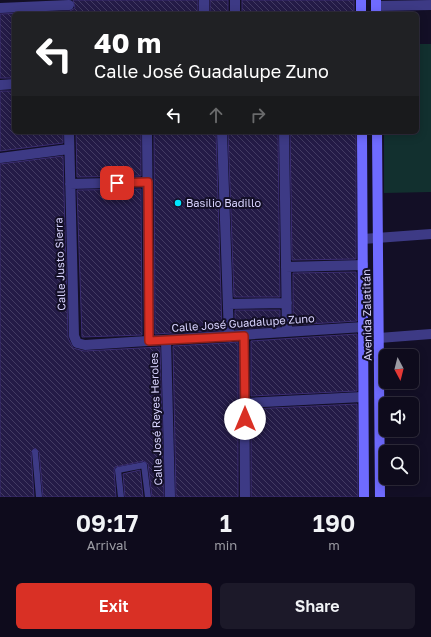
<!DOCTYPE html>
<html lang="en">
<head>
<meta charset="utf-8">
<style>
  :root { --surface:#0e0b1c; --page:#1c1929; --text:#f1f3f6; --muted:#9b9ba3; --line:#2e2b3b; --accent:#d93025 }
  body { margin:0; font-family:"Golos Text",sans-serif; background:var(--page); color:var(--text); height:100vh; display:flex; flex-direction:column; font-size:15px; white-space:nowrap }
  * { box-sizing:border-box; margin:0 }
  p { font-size:13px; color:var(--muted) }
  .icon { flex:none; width:22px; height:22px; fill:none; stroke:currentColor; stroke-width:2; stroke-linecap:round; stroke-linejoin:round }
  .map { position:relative; height:497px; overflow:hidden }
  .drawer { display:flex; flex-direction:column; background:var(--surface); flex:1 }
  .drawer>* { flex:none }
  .top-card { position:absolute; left:12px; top:12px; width:407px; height:122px; border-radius:6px; box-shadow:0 2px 10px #0003,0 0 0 1px var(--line); background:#202124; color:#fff; overflow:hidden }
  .needle { width:26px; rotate:173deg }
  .buttons { position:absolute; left:379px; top:349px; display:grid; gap:8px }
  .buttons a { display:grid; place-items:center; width:40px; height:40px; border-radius:6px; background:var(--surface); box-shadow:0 2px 10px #0003,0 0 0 1px var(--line); font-size:20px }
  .pin { position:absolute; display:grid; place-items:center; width:34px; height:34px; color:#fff; margin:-17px; border-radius:8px; box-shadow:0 2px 6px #0006 }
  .me { position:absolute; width:44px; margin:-22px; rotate:0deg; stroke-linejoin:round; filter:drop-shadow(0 0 3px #0008) }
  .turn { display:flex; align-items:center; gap:14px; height:84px; padding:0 16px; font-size:18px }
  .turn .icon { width:52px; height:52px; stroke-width:2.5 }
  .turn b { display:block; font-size:28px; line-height:34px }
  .lanes { display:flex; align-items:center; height:38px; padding:0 16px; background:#0003; justify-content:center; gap:20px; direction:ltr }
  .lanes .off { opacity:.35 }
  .eta { display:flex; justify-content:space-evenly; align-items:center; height:68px; text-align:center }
  .eta b { font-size:24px; font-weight:600; line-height:28px }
  .action { display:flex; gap:8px; margin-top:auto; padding:8px 16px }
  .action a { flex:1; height:46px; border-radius:6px; background:var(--accent); color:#fff; font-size:16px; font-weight:600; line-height:46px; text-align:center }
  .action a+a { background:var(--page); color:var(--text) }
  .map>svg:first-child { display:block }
</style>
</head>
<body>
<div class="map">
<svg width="431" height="497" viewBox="0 0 431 497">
  <defs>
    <pattern id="building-back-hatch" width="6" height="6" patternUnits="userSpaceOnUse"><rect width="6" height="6" fill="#241b47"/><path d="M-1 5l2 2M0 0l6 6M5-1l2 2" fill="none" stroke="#433b63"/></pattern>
  </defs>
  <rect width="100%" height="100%" fill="#130f26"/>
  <path fill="#12302f" d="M417,44H431V192L384,193V132H417Z"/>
  <path fill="url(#building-back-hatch)" stroke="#3b2d73" d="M73,0H198V14H14V78H0V14L70,11L75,8Z
    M210,0H228V14H210Z
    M242,0H354V14H242Z
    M0,91H14V132H63V143L0,151Z
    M76,132H141V176L77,177Z
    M154,132H216L222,330L155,334Z
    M228,132H278L280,297H234Z
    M290,132H356V259L292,260Z
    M63,156L68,338L73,348L84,351L160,347L164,497H152L148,464L144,461L115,467L114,470L116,497H43L39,452L35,448L31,452L34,497H0V164Z
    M141,189L142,335L82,337L77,190Z
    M356,272L357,321L293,325V273Z
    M235,310H280V326L235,329Z
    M357,334V391L251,396V341Z
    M226,343L238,342V497H176L173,346Z
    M357,404L358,497H251V409Z
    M140,470L143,497H125L123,474Z"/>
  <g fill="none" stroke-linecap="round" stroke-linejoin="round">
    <path stroke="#3d3a85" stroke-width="6" d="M35,452L39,497
      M121,497L118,470L144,465L148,497"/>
    <path stroke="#3d3a85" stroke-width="10" d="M204,0V14
      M235,0V14
      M376,6L431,5
      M0,8L69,5
      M0,85L14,84
      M69,132L74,336L77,343L85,345L363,327
      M147,132L149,341
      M222,132L229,337
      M284,132L287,332
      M0,158L69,149
      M70,184L148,182
      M363,239L431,234
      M286,267L363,265
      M228,304L287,303
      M244,336L245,497
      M379,338L431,334
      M166,340L170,497
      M246,403L362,397"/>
    <path stroke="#6f6bff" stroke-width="10" d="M361,0V14
      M376,0V14
      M362,132L364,497
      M377,132L380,497"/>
  </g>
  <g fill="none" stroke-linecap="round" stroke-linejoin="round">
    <g stroke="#8d1f18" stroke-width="10">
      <path id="route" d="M117,183L148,182L149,341L244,336L245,419"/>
    </g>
    <use href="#route" stroke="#d93025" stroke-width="7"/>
  </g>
  <circle fill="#00e5ff" stroke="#130f26" stroke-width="1.5" cx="178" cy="203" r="4"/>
  <g text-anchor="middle" stroke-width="4" stroke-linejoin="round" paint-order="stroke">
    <g font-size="11" fill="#d9d4ff" stroke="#130f26" text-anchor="start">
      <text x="186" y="207">Basilio Badillo</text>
    </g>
    <g font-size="11" fill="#d9d4ff" stroke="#130f26">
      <text transform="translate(60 264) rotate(-92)" y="4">Calle Justo Sierra</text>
      <text transform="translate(367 315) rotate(-91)" y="4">Avenida Zalatitán</text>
      <text transform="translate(243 323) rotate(-4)" y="4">Calle José Guadalupe Zuno</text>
      <text transform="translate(156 419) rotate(-92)" y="4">Calle José Reyes Heroles</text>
    </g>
  </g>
</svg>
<div class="buttons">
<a><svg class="needle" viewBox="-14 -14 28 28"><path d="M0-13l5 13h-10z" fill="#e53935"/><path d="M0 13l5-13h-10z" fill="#9b9ba3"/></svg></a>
<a><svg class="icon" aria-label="sound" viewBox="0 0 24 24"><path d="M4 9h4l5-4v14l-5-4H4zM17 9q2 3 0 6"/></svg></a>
<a><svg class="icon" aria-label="search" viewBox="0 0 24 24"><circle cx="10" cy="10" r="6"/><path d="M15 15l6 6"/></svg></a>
</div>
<div class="pin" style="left:117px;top:183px;background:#d93025"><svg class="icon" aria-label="arrive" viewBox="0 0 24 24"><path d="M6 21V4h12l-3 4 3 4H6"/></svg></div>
<svg class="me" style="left:245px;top:419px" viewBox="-20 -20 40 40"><circle r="19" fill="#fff"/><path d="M0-13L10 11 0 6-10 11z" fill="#d93025"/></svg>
<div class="top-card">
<div class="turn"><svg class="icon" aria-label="left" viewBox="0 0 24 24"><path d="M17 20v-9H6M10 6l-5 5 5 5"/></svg><div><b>40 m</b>Calle José Guadalupe Zuno</div></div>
<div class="lanes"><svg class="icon" aria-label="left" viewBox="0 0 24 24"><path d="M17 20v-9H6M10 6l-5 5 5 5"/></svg><svg class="icon off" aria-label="ahead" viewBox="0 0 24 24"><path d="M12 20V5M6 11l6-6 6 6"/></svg><svg class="icon off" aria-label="right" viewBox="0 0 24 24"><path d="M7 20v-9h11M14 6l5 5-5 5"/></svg></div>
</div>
</div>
<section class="drawer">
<div class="eta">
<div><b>09:17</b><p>Arrival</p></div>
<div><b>1</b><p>min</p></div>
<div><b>190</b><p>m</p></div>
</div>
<div class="action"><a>Exit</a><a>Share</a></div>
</section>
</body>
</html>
